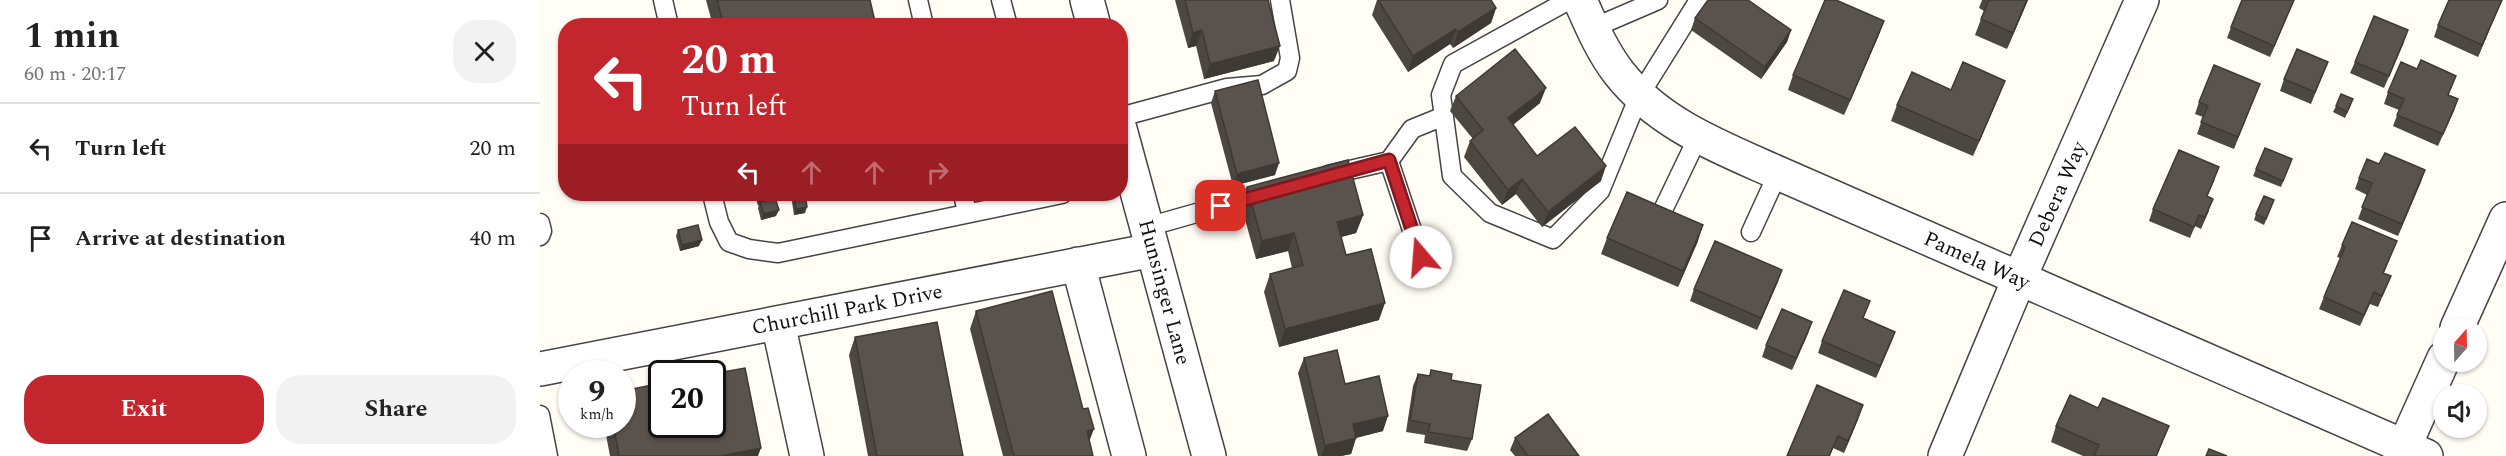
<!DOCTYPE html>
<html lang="en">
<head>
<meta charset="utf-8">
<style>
  :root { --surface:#fff; --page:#f2f2f2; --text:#222; --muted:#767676; --line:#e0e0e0; --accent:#c4262e }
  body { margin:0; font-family:Spectral,serif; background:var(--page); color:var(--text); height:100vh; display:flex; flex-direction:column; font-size:22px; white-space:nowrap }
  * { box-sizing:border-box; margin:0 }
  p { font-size:20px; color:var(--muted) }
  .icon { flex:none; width:33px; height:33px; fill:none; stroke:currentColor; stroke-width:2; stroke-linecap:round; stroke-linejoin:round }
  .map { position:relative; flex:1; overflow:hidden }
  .side { display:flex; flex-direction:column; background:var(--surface); width:540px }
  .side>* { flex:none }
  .hud { position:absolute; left:18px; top:18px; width:570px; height:183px; border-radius:24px; box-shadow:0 2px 4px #0004; background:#c4262e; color:#fff; overflow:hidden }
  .needle { width:39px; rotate:20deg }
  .tools { position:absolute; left:1893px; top:318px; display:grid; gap:12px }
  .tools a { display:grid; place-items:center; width:54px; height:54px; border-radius:50%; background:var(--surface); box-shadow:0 2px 4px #0004; font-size:30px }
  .speed { position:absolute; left:18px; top:360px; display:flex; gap:12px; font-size:30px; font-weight:700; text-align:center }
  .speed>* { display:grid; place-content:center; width:78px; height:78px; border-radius:50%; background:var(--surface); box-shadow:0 2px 4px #0004; line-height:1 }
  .speed small { font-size:15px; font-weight:400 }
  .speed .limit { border:3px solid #111; border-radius:9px; background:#fff; color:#111 }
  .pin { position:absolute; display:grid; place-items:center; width:51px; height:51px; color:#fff; margin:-26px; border-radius:12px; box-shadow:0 3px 9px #0006 }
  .me { position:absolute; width:66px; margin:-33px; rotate:342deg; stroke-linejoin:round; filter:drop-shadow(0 0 4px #0008) }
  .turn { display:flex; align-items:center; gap:21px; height:126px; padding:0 24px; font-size:27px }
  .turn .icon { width:78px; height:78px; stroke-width:2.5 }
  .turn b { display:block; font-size:42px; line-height:51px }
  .lanes { display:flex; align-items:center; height:57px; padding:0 24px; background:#0003; justify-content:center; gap:30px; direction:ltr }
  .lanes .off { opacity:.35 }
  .round { display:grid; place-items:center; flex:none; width:63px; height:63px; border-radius:24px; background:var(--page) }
  .overview { display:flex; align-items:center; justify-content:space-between; height:102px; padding:0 24px }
  h1 { font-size:36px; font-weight:700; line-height:45px }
  .cta { display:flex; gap:12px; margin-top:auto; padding:12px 24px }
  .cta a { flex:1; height:69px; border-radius:24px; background:var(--accent); color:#fff; font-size:24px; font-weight:700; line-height:69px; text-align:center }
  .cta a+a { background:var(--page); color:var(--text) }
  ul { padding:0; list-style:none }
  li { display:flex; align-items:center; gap:18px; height:90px; padding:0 24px; border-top:2px solid var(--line) }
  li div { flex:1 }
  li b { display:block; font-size:22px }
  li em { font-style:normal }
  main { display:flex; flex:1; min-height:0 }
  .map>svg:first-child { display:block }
</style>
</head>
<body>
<main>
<section class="side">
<div class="overview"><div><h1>1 min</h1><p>60 m · 20:17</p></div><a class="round"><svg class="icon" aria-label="close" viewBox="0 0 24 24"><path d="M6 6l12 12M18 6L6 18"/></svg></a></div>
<ul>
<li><svg class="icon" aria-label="left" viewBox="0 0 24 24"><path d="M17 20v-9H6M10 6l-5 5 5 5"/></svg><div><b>Turn left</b></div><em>20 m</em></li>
<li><svg class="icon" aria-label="arrive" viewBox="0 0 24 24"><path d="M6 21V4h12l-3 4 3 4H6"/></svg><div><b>Arrive at destination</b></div><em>40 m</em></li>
</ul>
<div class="cta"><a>Exit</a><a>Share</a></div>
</section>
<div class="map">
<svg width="1966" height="456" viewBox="0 0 1966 456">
  <rect width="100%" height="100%" fill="#fffdf5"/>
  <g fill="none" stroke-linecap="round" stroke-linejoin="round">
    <g stroke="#444" stroke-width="21">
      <path id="lane" d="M123,0L129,26
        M378,0L384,26
        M461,0L468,26
        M1029,0L913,64L901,95L912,176L950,213L1013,239L1060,191L1099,96L1159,0
        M1053,28L1118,0
        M580,117L687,88L722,85L747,71L750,58L740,0
        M849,161L881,257
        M788,175L849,161L872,129L904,116
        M172,194L179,222L189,242L209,249L238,253L522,194
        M423,194L427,213
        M1122,212L1158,137
        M0,223L2,231L0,236
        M607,227L727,193
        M1211,232L1238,173
        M0,415L8,456"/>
    </g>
    <g stroke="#444" stroke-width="36">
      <path id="street" d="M547,0L554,26
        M1040,0C1051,25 1062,51 1079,73C1120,125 1180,147 1238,173L1886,456
        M580,129L669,456
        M538,264L589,456
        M238,323L267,456
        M1917,328L1966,219
        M0,369L613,250
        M1405,456L1479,279L1602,0
        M1860,456L1904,358"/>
    </g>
    <use href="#lane" stroke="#fff" stroke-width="18"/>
    <use href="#street" stroke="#fff" stroke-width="33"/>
  </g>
  <path fill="#4d4742" d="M166,0H330L336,26H173Z
    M635,0H728L734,61L664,79L656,46L648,48Z
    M837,0L956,8L951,23L913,48L910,44L868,72L832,15Z
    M1442,0H1488L1467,49L1435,35L1444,11L1439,8Z
    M1754,0L1730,57L1687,38L1691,27Z
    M1962,0L1938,57L1894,37L1898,25Z
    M1155,18L1251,30L1247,42L1221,79L1151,30Z
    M1344,21L1338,37L1304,115L1248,90L1253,75Z
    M1864,42L1844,88L1810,73L1815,62Z
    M1788,62L1771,104L1740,91L1744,79Z
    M1720,84L1694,149L1657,134L1663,117L1655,114L1659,102Z
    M1411,90L1459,96L1433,156L1351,121L1357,105Z
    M675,91L735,175L693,186L671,103Z
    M1848,92L1908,95L1918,99L1898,146L1853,126L1859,110L1844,104Z
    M916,96L1000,103L973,125L997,156L1061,181L1002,227L976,194L962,205L924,157L930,141L933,139L910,111Z
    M1811,105L1805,118L1793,112L1796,106Z
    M1725,148L1752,159L1741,187L1713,176Z
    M1839,164L1885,170L1858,236L1818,219L1827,195L1815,189L1819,178Z
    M1675,179L1667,197L1669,211L1661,229L1655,226L1650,238L1609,221L1613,209Z
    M707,187L823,215L816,233L801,237L806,255L839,320L739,347L724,292L730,274L752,268L748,251L716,259L701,205Z
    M215,194H266H265V213L254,215L252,202L254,196L236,201V216L221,220L218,208L219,205L218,206Z
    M1734,200L1724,225L1714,220L1716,214Z
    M138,230L159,246L140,251L136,236Z
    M1067,238L1158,241L1138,287L1061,254Z
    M1802,245L1852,253L1844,273L1851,276L1838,307L1830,304L1820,326L1779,309L1800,258L1797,257Z
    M1242,270L1217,330L1150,301L1154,289Z
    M436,311L549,441L553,456H463L430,329Z
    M1324,318L1355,332L1336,378L1278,353L1282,341Z
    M1272,322L1252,370L1222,357L1226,345Z
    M315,337L423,456H328L309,355Z
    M764,358L805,384L843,431L816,438L811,454L801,456H778L758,373Z
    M891,370L911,380L932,439L927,451L884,443L885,435L866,432L873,386L878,374L889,376Z
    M1558,408L1623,441L1617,456H1543L1511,442L1516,426Z
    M1319,417L1304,453L1293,448L1290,456H1247Z
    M64,424H82L218,456H70Z
    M975,438L1039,456H975L970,450Z"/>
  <path fill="#3f3936" d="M1487,0H1488L1467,49L1473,33Z
    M1754,0L1730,57L1734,46Z
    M1962,0L1938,57L1942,45Z
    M956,8L951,23L913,48L918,32Z
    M1344,21L1338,37L1304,115L1310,100Z
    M916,29L910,44L868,72L873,56Z
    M662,30L656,46L648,48L653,33Z
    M1251,30L1247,42L1221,79L1225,67Z
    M1868,30L1864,42L1844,88L1849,76Z
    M740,46L734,61L664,79L670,64Z
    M1465,81L1459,96L1433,156L1439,141Z
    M1006,88L1000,103L962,133L968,118Z
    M1918,99L1914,111L1898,146L1903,134Z
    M739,163L735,175L693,186L697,174Z
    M1066,166L1061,181L1002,227L1008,212Z
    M1885,170L1881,182L1858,236L1862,224Z
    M982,179L976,194L962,205L968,190Z
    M222,194H266L221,205L220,202L218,206Z
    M267,207L265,213L254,215L256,209Z
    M239,210L236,216L221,220L224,214Z
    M823,215L816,233L790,240L797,222Z
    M1163,225L1158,241L1138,287L1143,271Z
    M754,233L748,251L716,259L722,241Z
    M162,240L159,246L140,251L142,245Z
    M1242,270L1238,282L1217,330L1221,318Z
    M845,303L839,320L739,347L745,329Z
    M1272,322L1268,334L1252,370L1256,358Z
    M1355,332L1351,343L1336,378L1340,366Z
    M1323,405L1319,417L1304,453L1308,441Z
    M848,416L843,431L807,440L813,424Z
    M554,429L547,447V431Z
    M816,438L811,454L801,456H781L785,446Z
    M221,448L218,456H181Z"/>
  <path fill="#5a524d" stroke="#3f3936" stroke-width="1.5" d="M177,0H330L336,26H184Z
    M645,0H728L740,46L670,64L662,30L653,33Z
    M838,0H951L956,8L918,32L916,29L873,56Z
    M1168,0H1208L1251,30L1225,67L1155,18Z
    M1285,0H1296L1344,21L1310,100L1253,75Z
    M1449,0H1487L1473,33L1441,19Z
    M1702,0H1754L1734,46L1691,27Z
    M1909,0H1962L1942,45L1898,25Z
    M1834,16L1868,30L1849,76L1815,62Z
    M975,49L1006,88L968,118L997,156L1035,127L1066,166L1008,212L982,179L968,190L930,141L943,130L916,96Z
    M1757,49L1788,62L1775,92L1744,79Z
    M1881,60L1916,76L1908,95L1918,99L1903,134L1857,115L1864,99L1848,92L1861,62L1877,69Z
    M1423,62L1465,81L1439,141L1357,105L1372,72L1411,90Z
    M1674,65L1720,84L1698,137L1661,122L1668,106L1659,102Z
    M718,80L739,163L697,174L675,91Z
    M1801,94L1813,99L1807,112L1796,106Z
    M1725,148L1752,159L1743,181L1716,169Z
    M1639,150L1679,167L1667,196L1673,199L1665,217L1659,215L1654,227L1613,209Z
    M1845,153L1885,170L1862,224L1822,207L1832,183L1819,178L1827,159L1839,164Z
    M808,160L823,215L797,222L806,255L831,249L845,303L745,329L730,274L763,265L754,233L722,241L707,187Z
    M1087,192L1163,225L1143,271L1067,238Z
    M265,194L267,207L256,209L254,196Z
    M1724,196L1734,200L1726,219L1716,214Z
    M235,198L239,210L224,214L220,202Z
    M1812,222L1857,241L1843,273L1851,276L1842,296L1834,292L1824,315L1784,297L1805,247L1802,245Z
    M158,225L162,240L142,245L138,230Z
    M1175,241L1242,270L1221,318L1154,289Z
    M1304,290L1330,301L1323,318L1355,332L1340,366L1282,341Z
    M512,291L543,409L548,408L554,429L547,431L553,456H474L436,311Z
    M1242,309L1272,322L1256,358L1226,345Z
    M397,322L423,456H337L315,337Z
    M797,350L805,384L839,376L848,416L813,424L816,438L785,446L764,358Z
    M205,368L221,448L181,456H79L73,424H82V391L122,383V424H172V374Z
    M891,370L912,374L911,380L941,385L932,439L888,432L890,424L870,420L878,374L890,376Z
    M1277,385L1323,405L1308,441L1298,436L1289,456H1247Z
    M1530,395L1558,408L1563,398L1629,426L1616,456H1554L1559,445L1516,426Z
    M1008,414L1039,456H988L975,438Z
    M1669,449L1687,456H1666Z"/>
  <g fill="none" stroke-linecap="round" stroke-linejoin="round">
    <g stroke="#7f191e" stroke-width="15">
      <path id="route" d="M681,206L849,160L881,257"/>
    </g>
    <use href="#route" stroke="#c4262e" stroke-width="10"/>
  </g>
  <g text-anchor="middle" stroke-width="6" stroke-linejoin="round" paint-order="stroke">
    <g font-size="21" fill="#111" stroke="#fff">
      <text transform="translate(1517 194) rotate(-66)" y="7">Debera Way</text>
      <text transform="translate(1437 260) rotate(24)" y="7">Pamela Way</text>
      <text transform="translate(625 292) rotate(75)" y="7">Hunsinger Lane</text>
      <text transform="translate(307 309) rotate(-11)" y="7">Churchill Park Drive</text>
    </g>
  </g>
</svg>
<div class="tools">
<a><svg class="needle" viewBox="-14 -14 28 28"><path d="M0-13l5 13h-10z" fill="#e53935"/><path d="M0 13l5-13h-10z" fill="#767676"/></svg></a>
<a><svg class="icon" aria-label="sound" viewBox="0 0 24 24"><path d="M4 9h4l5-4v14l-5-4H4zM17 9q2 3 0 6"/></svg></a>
</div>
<div class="speed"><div>9<small>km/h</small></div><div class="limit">20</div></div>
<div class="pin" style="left:681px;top:206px;background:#d93025"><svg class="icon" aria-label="arrive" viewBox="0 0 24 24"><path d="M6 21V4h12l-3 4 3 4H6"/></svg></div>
<svg class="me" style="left:881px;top:257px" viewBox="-20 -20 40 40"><circle r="19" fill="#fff"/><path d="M0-13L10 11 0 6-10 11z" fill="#c4262e"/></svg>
<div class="hud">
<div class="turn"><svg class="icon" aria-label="left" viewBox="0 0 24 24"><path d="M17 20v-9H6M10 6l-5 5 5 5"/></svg><div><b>20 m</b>Turn left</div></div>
<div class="lanes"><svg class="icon" aria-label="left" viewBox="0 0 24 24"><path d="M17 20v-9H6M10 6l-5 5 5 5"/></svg><svg class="icon off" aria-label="ahead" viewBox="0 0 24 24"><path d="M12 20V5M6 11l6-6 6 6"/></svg><svg class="icon off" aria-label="ahead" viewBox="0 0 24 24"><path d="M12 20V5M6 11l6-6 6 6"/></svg><svg class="icon off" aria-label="right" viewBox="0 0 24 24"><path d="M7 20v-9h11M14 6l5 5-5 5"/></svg></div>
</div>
</div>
</main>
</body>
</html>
